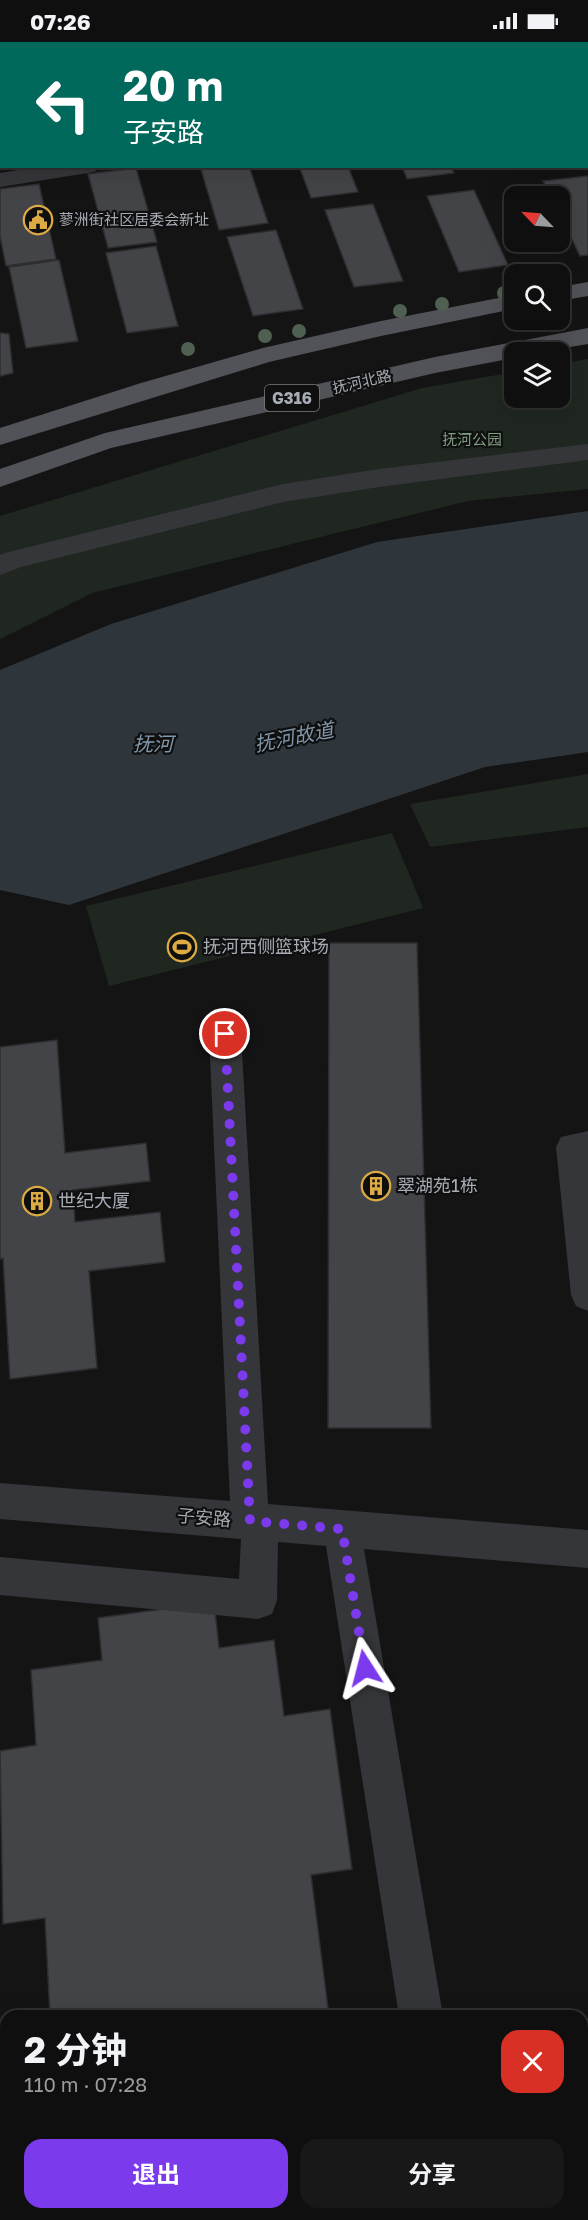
<!DOCTYPE html>
<html lang="zh">
<head>
<meta charset="utf-8">
<style>
  :root { --surface:#0f0f10; --page:#181819; --text:#f1f3f6; --muted:#9b9c9f; --line:#2f2f30; --accent:#7c3aed }
  body { margin:0; font-family:"Golos Text","Noto Sans SC",sans-serif; background:var(--page); color:var(--text); height:100vh; display:flex; flex-direction:column; font-size:22px; white-space:nowrap }
  * { box-sizing:border-box; margin:0 }
  p { font-size:20px; color:var(--muted) }
  .icon { flex:none; width:33px; height:33px; fill:none; stroke:currentColor; stroke-width:2; stroke-linecap:round; stroke-linejoin:round }
  .map { position:relative; flex:1; overflow:hidden }
  .sheet { position:absolute; left:0px; top:1968px; width:588px; height:210px; display:flex; flex-direction:column; background:var(--surface); border-radius:18px 18px 0 0; box-shadow:0 6px 24px #0002,0 0 0 2px var(--line) }
  .sheet>* { flex:none }
  .banner { position:absolute; left:0px; top:0px; width:588px; height:126px; box-shadow:0 6px 24px #0002,0 0 0 2px var(--line); background:#00695c; color:#fff; overflow:hidden }
  .needle { width:39px; rotate:295deg }
  .fabs { position:absolute; left:504px; top:144px; display:grid; gap:12px }
  .fabs a { display:grid; place-items:center; width:66px; height:66px; border-radius:12px; background:var(--surface); box-shadow:0 6px 24px #0002,0 0 0 2px var(--line); font-size:30px }
  .pin { position:absolute; display:grid; place-items:center; width:51px; height:51px; color:#fff; margin:-26px; border:3px solid #fff; border-radius:50%; box-shadow:0 2px 6px #0007 }
  .me { position:absolute; width:66px; margin:-33px; rotate:351deg; stroke-linejoin:round; filter:drop-shadow(0 0 4px #0008) }
  .turn { display:flex; align-items:center; gap:21px; height:126px; padding:0 24px; font-size:27px }
  .turn .icon { width:78px; height:78px; stroke-width:2.5 }
  .turn b { display:block; font-size:42px; line-height:51px }
  .round { display:grid; place-items:center; flex:none; width:63px; height:63px; border-radius:18px; background:var(--page) }
  .headline { display:flex; align-items:center; justify-content:space-between; height:102px; padding:0 24px }
  h1 { font-size:36px; font-weight:700; line-height:45px }
  .button { display:flex; gap:12px; margin-top:auto; padding:12px 24px }
  .button a { flex:1; height:69px; border-radius:18px; background:var(--accent); color:#fff; font-size:24px; font-weight:700; line-height:69px; text-align:center }
  .button a+a { background:var(--page); color:var(--text) }
  .status { display:flex; justify-content:space-between; align-items:center; height:42px; padding:0 30px; background:var(--surface); direction:ltr }
  .status svg { height:16px; fill:currentColor }
  .map>svg:first-child { display:block }
</style>
</head>
<body>
<div class="status"><b>07:26</b><svg viewBox="0 0 49 12"><path d="M0 12V9h3v3zM5 12V6h3v6zM10 12V3h3v9zM15 12V0h3v12zM26 1h20v11H26zM47 4h2v5h-2z"/></svg></div>
<div class="map">
<svg width="588" height="2178" viewBox="0 0 588 2178">
  <rect width="100%" height="100%" fill="#141415"/>
  <path fill="#202721" d="M588,317V447L468,459L92,551L0,597V474L422,346L514,330V356H560V322Z
    M588,732V785L430,805L410,762Z
    M392,791L423,866L109,944L86,864Z"/>
  <path fill="#2e363c" d="M588,469V710L485,725L69,863L0,848V628L111,582L377,500Z"/>
  <path fill="#434448" stroke="#2e2e31" stroke-width="1.5" d="M200,124H249L268,181L219,188Z
    M299,124H348L358,150L311,156Z
    M402,124H451L454,131L407,137Z
    M136,126L157,200L108,206L88,132Z
    M588,134V213L580,214L560,172V154H551L543,139Z
    M39,142L56,217L6,224L0,194V147Z
    M474,148L508,223L459,230L427,154Z
    M373,162L403,239L354,245L325,168Z
    M276,188L303,267L253,274L227,195Z
    M156,204L178,284L127,291L106,211Z
    M59,218L78,299L26,306L9,225Z
    M0,291L9,292L13,331L0,334Z
    M329,901H417L431,1386H328Z
    M57,998L65,1111L146,1101L150,1139L73,1148L75,1180L160,1170L165,1220L89,1229L97,1326L10,1337L3,1216L0,1217V1005Z
    M214,1560L219,1606L274,1598L284,1674L330,1667L352,1827L311,1833L329,1974H50L45,1876L3,1882L0,1709L36,1703L31,1628L102,1618L98,1576Z
    M60,2172H398L399,2178H61Z"/>
  <g fill="none" stroke-linecap="round" stroke-linejoin="round">
    <path fill="#35363a" fill-rule="evenodd" d="M586,41H588L586,54Z
      M43,124H99L96,129L88,131L0,145V131Z
      M588,402V418L379,445L283,460L21,525L0,533V513L5,511L283,442L379,427Z
      M225,979L236,983L241,992L268,1462L588,1488V1526L364,1507L443,1974H399L326,1504L278,1500L277,1558L272,1572L258,1577L0,1553V1515L239,1537L241,1497L0,1477V1441L230,1459L209,992L214,983Z
      M588,1089V1269L576,1264L571,1253L556,1105L561,1095Z
      M430,2172H476L477,2178H431Z"/>
    <path fill="#515358" fill-rule="evenodd" d="M588,240V254L560,259V245Z
      M514,253V267L381,294L269,320L0,403V386L141,341L263,306L381,279Z
      M588,286V302L541,310H514V316L435,331L111,406L0,445V427L105,391L435,315Z"/>
  </g>
  <g fill="#4f5f51">
    <circle cx="504" cy="251" r="7"/>
    <circle cx="442" cy="262" r="7"/>
    <circle cx="400" cy="269" r="7"/>
    <circle cx="299" cy="289" r="7"/>
    <circle cx="265" cy="294" r="7"/>
    <circle cx="188" cy="307" r="7"/>
  </g>
  <g fill="none" stroke-linecap="round" stroke-linejoin="round">
    <path stroke="#7c3aed" stroke-width="10" stroke-dasharray="0 18" d="M225,992L250,1479L342,1487L365,1626"/>
  </g>
  <defs>
    <g id="civic-ring" transform="scale(1.5)"><circle r="9.5" fill="#0f0f10" stroke="#ddab44" stroke-width="1.5"/><path d="M-.6-6.5H3V-4.5H.6V-3L4-1V1h2V6H-6V1h2V-1L-.6-3ZM-1.2 2.5V6h2.4V2.5Z" fill="#ddab44"/></g>
    <g id="stadium-ring" transform="scale(1.5)"><circle r="9.5" fill="#0f0f10" stroke="#ddab44" stroke-width="1.5"/><path d="M0-5a6.5 5 0 1 0 0 10a6.5 5 0 1 0 0-10ZM-3.5-1.8h7v3.6h-7Z" fill="#ddab44"/></g>
    <g id="building-ring" transform="scale(1.5)"><circle r="9.5" fill="#0f0f10" stroke="#ddab44" stroke-width="1.5"/><path d="M-4-6H4V6H1V3H-1V6H-4ZM-2.5-4.3h1.7v1.8h-1.7ZM.8-4.3h1.7v1.8H.8ZM-2.5-1h1.7V.8h-1.7ZM.8-1h1.7V.8H.8Z" fill="#ddab44"/></g>
  </defs>
  <g fill-rule="evenodd">
    <use href="#civic-ring" x="38" y="178"/>
    <use href="#stadium-ring" x="182" y="905"/>
    <use href="#building-ring" x="376" y="1144"/>
    <use href="#building-ring" x="37" y="1159"/>
  </g>
  <g text-anchor="middle" stroke-width="4.5" stroke-linejoin="round" paint-order="stroke">
    <g font-size="15" fill="#a7abb4" stroke="#0f0f10" text-anchor="start">
      <text x="59" y="183">蓼洲街社区居委会新址</text>
    </g>
    <g font-size="15" fill="#a7abb4" stroke="#0f0f10">
      <text transform="translate(362 340) rotate(-13)" y="5">抚河北路</text>
    </g>
    <g font-size="15" fill="#809d82" stroke="#0f0f10">
      <text x="472" y="403">抚河公园</text>
    </g>
    <rect fill="#0f0f10" stroke="#797c83" stroke-width="1.5" x="265" y="343" width="54" height="26" rx="4.5"/>
    <g font-size="16" font-weight="bold" fill="#a7abb4">
      <text x="292" y="362">G316</text>
    </g>
    <g font-size="18" fill="#a7abb4" stroke="#0f0f10" text-anchor="start">
      <text x="203" y="911">抚河西侧篮球场</text>
      <text x="397" y="1150">翠湖苑1栋</text>
      <text x="58" y="1165">世纪大厦</text>
    </g>
    <g font-size="18" fill="#a7abb4" stroke="#0f0f10">
      <text transform="translate(204 1476) rotate(5)" y="6">子安路</text>
    </g>
    <g font-size="20" font-style="italic" fill="#8197ab" stroke="#0f0f10">
      <text transform="translate(294 695) rotate(-11)" y="7">抚河故道</text>
      <text x="153" y="709">抚河</text>
    </g>
  </g>
</svg>
<div class="fabs">
<a><svg class="needle" viewBox="-14 -14 28 28"><path d="M0-13l5 13h-10z" fill="#e53935"/><path d="M0 13l5-13h-10z" fill="#9b9c9f"/></svg></a>
<a><svg class="icon" aria-label="search" viewBox="0 0 24 24"><circle cx="10" cy="10" r="6"/><path d="M15 15l6 6"/></svg></a>
<a><svg class="icon" aria-label="layers" viewBox="0 0 24 24"><path d="M12 4l9 5-9 5-9-5zM3 14l9 5 9-5"/></svg></a>
</div>
<div class="pin" style="left:225px;top:992px;background:#d93025"><svg class="icon" aria-label="arrive" viewBox="0 0 24 24"><path d="M6 21V4h12l-3 4 3 4H6"/></svg></div>
<svg class="me" style="left:365px;top:1626px" viewBox="-20 -20 40 40"><path d="M0-17L14 15 0 8-14 15z" fill="#7c3aed" stroke="#fff" stroke-width="4"/></svg>
<div class="banner">
<div class="turn"><svg class="icon" aria-label="left" viewBox="0 0 24 24"><path d="M17 20v-9H6M10 6l-5 5 5 5"/></svg><div><b>20 m</b>子安路</div></div>
</div>
<section class="sheet">
<div class="headline"><div><h1>2 分钟</h1><p>110 m · 07:28</p></div><a class="round" style="background:#d93025;color:#fff"><svg class="icon" aria-label="close" viewBox="0 0 24 24"><path d="M6 6l12 12M18 6L6 18"/></svg></a></div>
<div class="button"><a>退出</a><a>分享</a></div>
</section>
</div>
</body>
</html>
